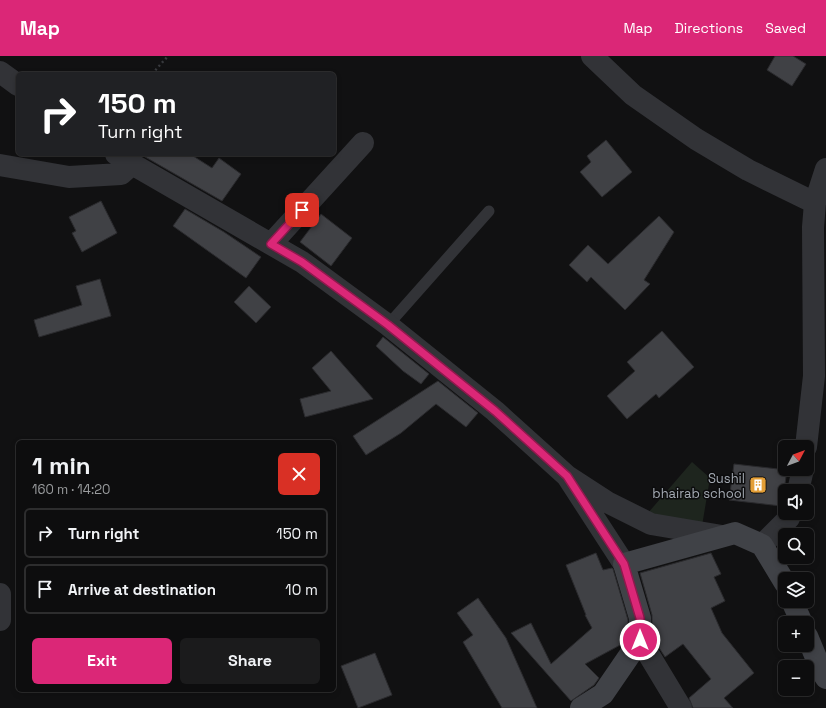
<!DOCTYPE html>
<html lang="en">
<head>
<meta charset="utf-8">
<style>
  :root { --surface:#0d0d0e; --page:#1b1b1c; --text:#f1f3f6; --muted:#9a9c9e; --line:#2d2d2e; --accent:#db2777 }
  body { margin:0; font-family:"Space Grotesk",sans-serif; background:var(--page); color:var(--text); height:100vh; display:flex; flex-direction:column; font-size:15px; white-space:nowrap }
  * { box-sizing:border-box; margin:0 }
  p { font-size:13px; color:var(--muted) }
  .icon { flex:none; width:22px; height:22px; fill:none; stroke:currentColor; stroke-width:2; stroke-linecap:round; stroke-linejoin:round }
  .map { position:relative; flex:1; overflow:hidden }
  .side { position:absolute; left:16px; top:384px; width:320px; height:252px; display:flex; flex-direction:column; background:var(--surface); border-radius:6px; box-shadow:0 2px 6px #0003,0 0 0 1px var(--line) }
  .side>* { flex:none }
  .top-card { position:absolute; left:16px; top:16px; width:320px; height:84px; border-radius:6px; box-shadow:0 2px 6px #0003,0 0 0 1px var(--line); background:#202124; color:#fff; overflow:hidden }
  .needle { width:26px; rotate:49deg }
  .buttons { position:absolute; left:778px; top:384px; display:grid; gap:8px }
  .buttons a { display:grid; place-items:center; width:36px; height:36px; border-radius:6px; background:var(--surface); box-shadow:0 2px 6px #0003,0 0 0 1px var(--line); font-size:20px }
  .pin { position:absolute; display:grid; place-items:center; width:34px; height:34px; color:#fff; margin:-17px; border-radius:8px; box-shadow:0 2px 6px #0006 }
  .me { position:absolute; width:44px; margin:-22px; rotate:0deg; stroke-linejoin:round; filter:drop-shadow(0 0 3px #0008) }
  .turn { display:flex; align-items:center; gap:14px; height:84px; padding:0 16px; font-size:18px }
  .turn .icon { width:52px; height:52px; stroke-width:2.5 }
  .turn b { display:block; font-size:28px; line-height:34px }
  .round { display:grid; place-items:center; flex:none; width:42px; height:42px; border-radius:6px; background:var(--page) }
  .head { display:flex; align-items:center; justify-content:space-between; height:68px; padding:0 16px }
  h1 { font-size:24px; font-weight:800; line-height:30px }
  .primary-button { display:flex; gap:8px; margin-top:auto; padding:8px 16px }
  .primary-button a { flex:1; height:46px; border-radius:6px; background:var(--accent); color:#fff; font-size:16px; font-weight:800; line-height:46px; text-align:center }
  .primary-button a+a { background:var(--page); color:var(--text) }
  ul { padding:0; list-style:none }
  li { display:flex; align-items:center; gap:12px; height:50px; margin:0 8px 6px; padding:0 8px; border:2px solid var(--line); border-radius:6px }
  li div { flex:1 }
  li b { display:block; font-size:15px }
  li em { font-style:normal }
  header { display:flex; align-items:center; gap:24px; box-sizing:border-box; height:56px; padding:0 20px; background:var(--accent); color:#fff }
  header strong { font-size:19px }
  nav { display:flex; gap:22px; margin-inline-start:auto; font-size:14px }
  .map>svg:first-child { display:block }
</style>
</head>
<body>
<header>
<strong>Map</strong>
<nav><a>Map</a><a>Directions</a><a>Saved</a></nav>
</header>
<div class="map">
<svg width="826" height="652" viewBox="0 0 826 652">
  <rect width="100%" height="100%" fill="#111112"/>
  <path fill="#1e251e" d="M692,406L710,422L702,470L648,457Z"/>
  <path fill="#404145" stroke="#2b2b2e" d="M775,0H793L806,8L792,30L767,14Z
    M606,84L632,116L602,141L580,116L591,106L587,100Z
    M140,98H190L212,112L219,102L241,118L222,145Z
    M101,145L117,177L82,196L72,177L76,175L69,161Z
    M185,153L224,176L261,201L246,222L173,170Z
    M321,158L352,182L331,210L300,186Z
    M659,160L674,176L644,224L650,228L625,254L591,221L587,226L569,209L588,189L608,208Z
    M100,223L111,260L39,281L34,264L82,249L76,230Z
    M249,230L271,251L256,267L234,246Z
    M662,275L694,311L659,342L656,338L627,363L607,340L635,315L627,306Z
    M383,281L429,318L421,328L403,315L376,290Z
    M331,295L373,343L305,361L300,343L331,335L312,312Z
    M438,325L478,357L466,371L436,348L401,377L366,399L353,380Z
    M734,408L787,414L782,448L781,450L729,444Z
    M596,497L603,514L612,512L613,513L628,564V580L622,588L585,608L599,622L594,629L571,645L511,577L531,567L551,608L592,572L585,559H586L566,509Z
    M711,497L721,518L714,521L725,545L711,552L722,577L754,617L724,642L733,652H693L689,642L711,623L683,588L665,601L652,581V559L640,517Z
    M478,542L506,582L537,652H502L463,586L473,579L457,557Z
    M375,597L392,639L358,652L341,610Z"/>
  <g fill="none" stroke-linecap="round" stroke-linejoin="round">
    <path stroke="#383a3e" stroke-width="2.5" stroke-dasharray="2 3" stroke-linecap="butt" d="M152,18L168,0"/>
    <path stroke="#323337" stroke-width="11" d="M388,269L489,155"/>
    <path stroke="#323337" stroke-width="22" d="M592,0L633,39L696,83L748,114L815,147
      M0,16L18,29
      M116,98L132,108L302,206L388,269L495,355L567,420
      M0,109L69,121L121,118L132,108
      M271,188L363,87
      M806,391L814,320L813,171L815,147L826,113
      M798,435L803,413
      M762,489L789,462L791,457
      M624,508L567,420L607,446L651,468L722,480
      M0,538V564
      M640,584L681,652"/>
    <path stroke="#404247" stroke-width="22" d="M792,545L802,567
      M807,580L822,616L826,622
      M581,652L603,638L640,584V562L624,508L735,477L762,489L785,527"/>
  </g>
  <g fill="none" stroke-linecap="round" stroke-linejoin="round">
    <g stroke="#8e194d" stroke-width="10">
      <path id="route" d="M302,154L271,188L302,206L388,269L495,355L567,420L624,508L640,562V584"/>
    </g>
    <use href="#route" stroke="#db2777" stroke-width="7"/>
  </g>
  <defs>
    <g id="building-square" transform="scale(0.9)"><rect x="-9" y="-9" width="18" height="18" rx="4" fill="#e49f37" stroke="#0c0c0d"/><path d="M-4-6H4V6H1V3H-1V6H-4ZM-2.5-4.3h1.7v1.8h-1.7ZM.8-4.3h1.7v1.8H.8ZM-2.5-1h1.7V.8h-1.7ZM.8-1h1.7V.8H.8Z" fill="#fff"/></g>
  </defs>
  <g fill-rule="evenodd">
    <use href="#building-square" x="758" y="429"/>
  </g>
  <g text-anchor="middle" stroke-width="3" stroke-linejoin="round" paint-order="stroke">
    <g font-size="13" fill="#a3a9b2" stroke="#0c0c0d" text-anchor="end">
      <text x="745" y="427">Sushil<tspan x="745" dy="15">bhairab school</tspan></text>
    </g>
  </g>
</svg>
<div class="buttons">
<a><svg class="needle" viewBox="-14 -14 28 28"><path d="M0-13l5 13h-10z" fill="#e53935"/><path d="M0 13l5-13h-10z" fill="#9a9c9e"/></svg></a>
<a><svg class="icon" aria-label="sound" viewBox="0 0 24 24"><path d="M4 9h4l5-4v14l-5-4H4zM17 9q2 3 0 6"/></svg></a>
<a><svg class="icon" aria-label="search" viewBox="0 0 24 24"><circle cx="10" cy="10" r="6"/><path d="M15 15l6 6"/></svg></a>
<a><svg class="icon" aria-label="layers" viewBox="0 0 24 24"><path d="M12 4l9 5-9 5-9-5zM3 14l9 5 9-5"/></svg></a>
<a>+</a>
<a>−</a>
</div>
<div class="pin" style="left:302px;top:154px;background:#d93025"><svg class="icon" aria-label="arrive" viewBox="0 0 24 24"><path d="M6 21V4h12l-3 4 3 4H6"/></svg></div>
<svg class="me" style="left:640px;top:584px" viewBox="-20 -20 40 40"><circle r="17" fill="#db2777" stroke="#fff" stroke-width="3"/><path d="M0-11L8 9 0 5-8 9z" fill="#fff"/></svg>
<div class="top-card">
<div class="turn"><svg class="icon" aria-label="right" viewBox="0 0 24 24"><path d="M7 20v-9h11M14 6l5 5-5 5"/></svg><div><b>150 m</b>Turn right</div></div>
</div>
<section class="side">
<div class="head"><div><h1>1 min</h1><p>160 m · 14:20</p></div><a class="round" style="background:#d93025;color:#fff"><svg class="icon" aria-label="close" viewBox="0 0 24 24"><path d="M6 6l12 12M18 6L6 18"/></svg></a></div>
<ul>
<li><svg class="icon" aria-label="right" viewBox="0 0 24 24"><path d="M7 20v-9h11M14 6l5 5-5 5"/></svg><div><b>Turn right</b></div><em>150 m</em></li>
<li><svg class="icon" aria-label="arrive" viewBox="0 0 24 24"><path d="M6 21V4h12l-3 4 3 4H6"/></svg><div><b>Arrive at destination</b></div><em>10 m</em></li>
</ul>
<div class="primary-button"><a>Exit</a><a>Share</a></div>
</section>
</div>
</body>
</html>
